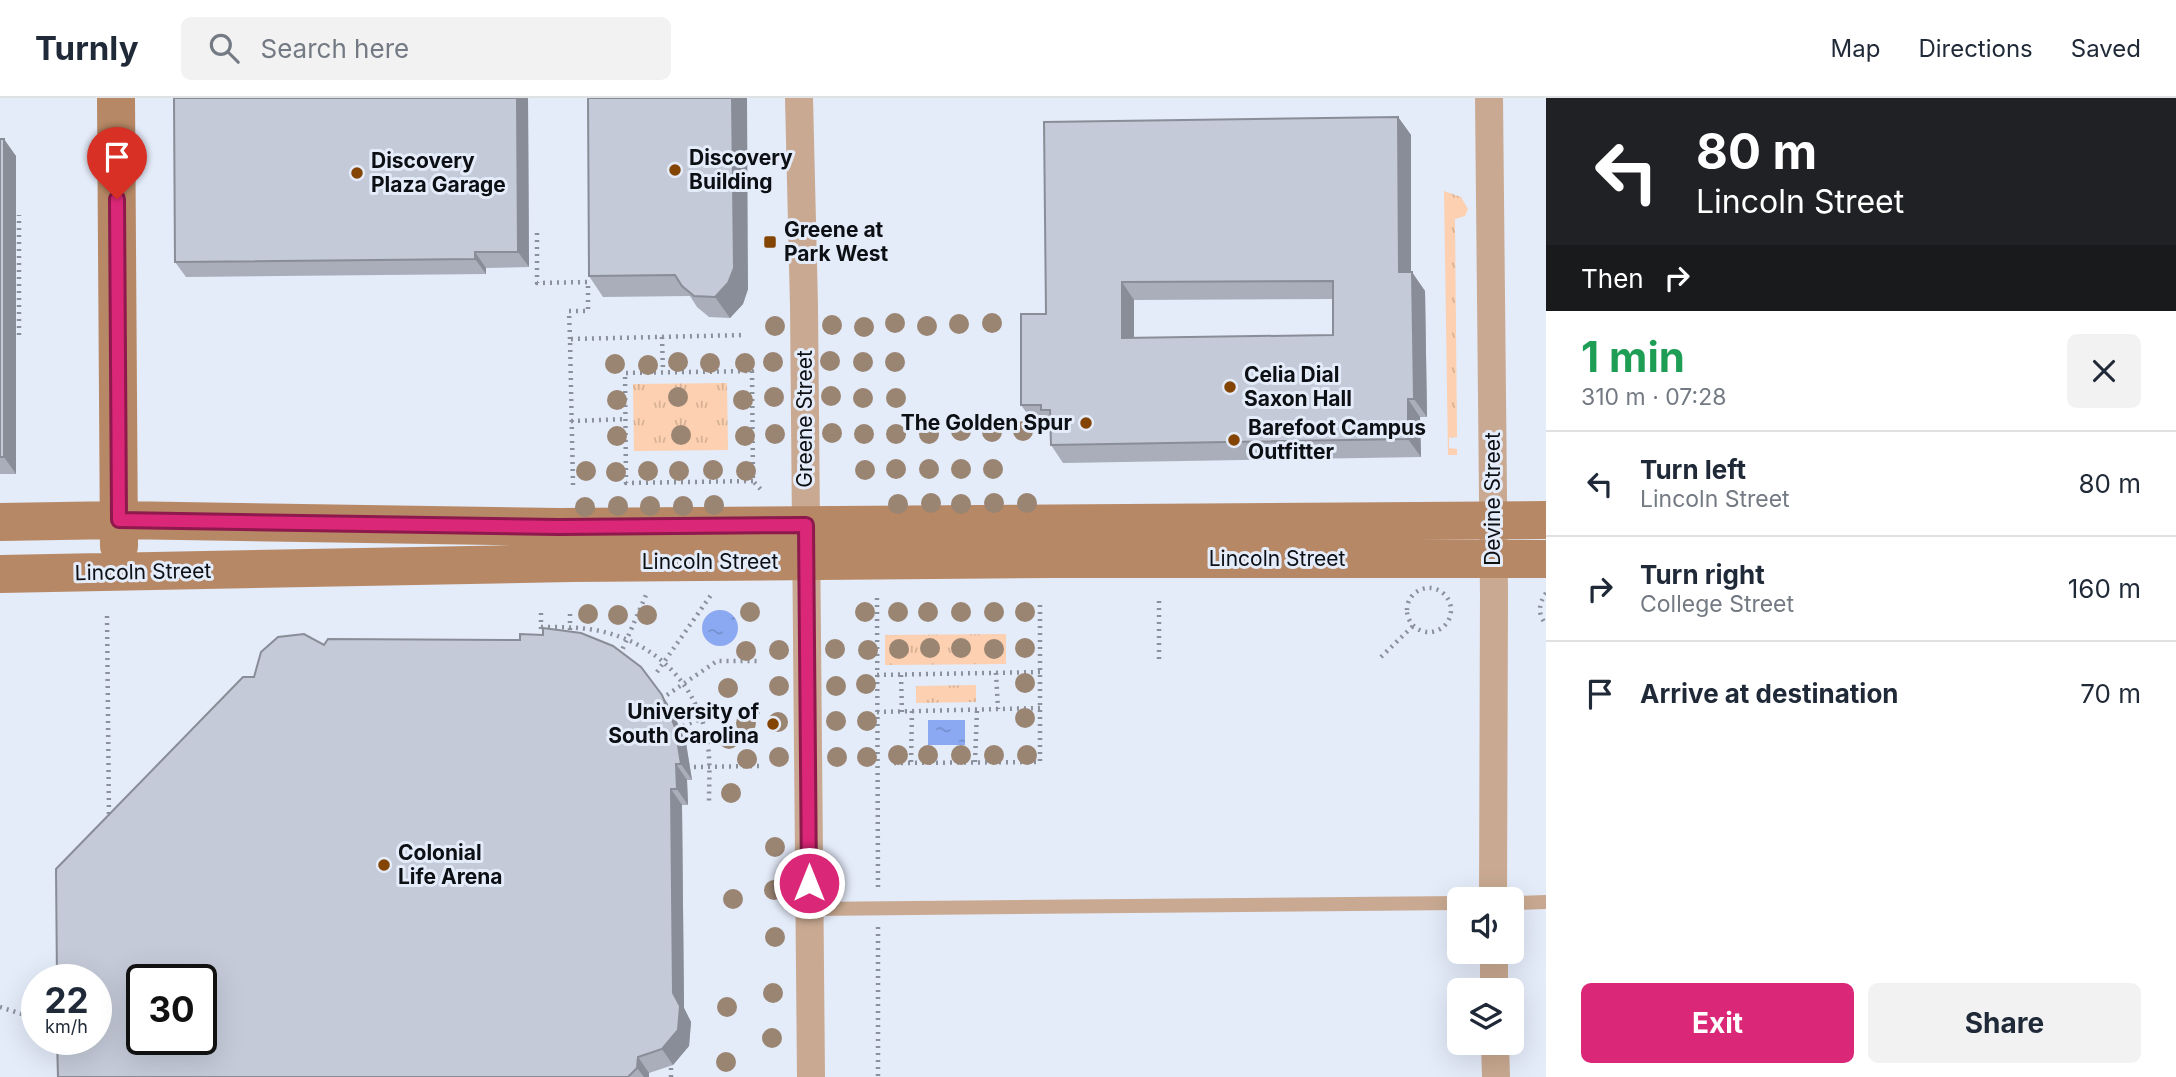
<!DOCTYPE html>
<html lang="en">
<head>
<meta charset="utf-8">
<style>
  :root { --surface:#fff; --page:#f2f2f3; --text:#1f2937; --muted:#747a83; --line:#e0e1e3; --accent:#db2777 }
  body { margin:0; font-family:Inter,sans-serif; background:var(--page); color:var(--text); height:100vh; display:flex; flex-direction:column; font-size:26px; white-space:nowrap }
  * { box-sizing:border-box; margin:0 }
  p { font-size:23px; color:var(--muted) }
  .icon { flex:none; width:38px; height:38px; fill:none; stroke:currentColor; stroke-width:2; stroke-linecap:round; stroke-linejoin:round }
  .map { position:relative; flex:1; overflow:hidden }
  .details { display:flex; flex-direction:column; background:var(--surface); width:630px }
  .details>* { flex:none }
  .guide { background:#202124; color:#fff; overflow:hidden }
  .controls { position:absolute; left:1447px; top:789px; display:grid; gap:14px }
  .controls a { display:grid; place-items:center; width:77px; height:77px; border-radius:10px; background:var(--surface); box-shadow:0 7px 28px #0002; font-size:35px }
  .speed { position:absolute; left:21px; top:866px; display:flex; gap:14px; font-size:35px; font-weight:700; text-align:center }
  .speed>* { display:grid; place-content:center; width:91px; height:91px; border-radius:50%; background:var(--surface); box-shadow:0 7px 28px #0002; line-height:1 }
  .speed small { font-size:18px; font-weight:400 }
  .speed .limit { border:4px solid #111; border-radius:10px; background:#fff; color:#111 }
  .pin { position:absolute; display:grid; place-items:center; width:60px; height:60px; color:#fff; margin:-72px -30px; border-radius:50% 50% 50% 0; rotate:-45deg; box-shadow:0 0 7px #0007 }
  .pin .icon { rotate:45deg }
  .me { position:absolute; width:77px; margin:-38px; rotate:0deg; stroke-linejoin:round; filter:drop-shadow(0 0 5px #0008) }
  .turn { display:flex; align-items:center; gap:24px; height:147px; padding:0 35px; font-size:32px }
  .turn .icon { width:91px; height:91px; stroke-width:2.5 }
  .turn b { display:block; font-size:49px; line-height:60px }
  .then { display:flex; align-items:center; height:66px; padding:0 35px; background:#0003; gap:14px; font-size:26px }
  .round { display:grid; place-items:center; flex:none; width:74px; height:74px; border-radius:10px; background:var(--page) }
  .head { display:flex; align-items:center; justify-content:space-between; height:119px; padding:0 35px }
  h1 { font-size:42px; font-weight:700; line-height:52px; color:#1e9e55 }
  .cta { display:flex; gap:14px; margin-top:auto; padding:14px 35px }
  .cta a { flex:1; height:80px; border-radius:10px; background:var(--accent); color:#fff; font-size:28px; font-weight:700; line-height:80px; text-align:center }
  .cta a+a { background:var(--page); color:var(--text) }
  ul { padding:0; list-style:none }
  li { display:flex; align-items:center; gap:21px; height:105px; padding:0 35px; border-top:2px solid var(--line) }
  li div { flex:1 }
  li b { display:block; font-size:26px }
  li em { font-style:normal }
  header { display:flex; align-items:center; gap:42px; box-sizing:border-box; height:98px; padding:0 35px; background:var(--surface); border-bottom:2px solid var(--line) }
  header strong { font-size:33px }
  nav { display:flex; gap:38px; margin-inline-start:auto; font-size:24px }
  .search { width:490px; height:63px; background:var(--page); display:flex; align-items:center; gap:18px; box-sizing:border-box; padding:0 24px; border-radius:10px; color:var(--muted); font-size:26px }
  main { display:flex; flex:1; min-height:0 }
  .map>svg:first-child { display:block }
</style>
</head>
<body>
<header>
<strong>Turnly</strong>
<div class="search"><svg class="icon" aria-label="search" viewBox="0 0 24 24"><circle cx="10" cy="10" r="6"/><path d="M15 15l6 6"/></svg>Search here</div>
<nav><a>Map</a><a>Directions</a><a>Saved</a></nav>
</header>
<main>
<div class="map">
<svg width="1546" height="979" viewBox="0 0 1546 979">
  <defs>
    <pattern id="grass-tufts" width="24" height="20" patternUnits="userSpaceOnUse" patternTransform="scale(1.75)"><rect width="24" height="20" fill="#fcd0b0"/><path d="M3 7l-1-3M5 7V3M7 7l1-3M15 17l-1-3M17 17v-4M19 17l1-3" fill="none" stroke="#d7b196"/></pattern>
    <pattern id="water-ripples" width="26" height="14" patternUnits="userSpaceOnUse" patternTransform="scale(1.75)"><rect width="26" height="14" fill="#8aa9f2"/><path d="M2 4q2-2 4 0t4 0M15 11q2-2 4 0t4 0" fill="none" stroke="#7690cf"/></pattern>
  </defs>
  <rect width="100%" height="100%" fill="#e4ebf9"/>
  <path fill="url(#grass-tufts)" d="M1444,93L1461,99L1468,111L1465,118L1455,121L1457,339L1449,340V350L1457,351V357H1448Z
    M727,285L728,352L634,353L633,286Z
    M1006,536V566L885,567V537Z
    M976,587V604L916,605V588Z"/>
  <path fill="url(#water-ripples)" d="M702 530a18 18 0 1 1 36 0a18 18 0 1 1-36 0Z
    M928,622H965V647H928Z"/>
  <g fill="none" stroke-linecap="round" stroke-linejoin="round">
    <path stroke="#8b919b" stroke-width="4.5" stroke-dasharray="2 5" stroke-linecap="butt" d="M537,135V185L588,184V213H569L570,241
      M19,237V117
      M662,239L663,274
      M571,323L626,321
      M753,383L626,385L625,275L752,273L753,383L763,394
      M573,387L570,241L745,237
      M1407 512a22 22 0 1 1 44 0a22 22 0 1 1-44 0Z
      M1546,495C1539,505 1537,516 1546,526
      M877,500L878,789
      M541,515V542
      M107,518L109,720
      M541,529C561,529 581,529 600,533C654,545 693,582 706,636C711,658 709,682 709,705
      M570,532V515
      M620,557L646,497
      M1381,559L1414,527
      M1159,561V502
      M657,574L711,497
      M996,575L998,611
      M877,577L1040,574
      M901,577L902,614
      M667,597L717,563H761
      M877,614L1040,610
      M683,628L716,615L760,614
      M911,664L912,613
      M975,664L977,612
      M894,665L1040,664V504
      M694,669L760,668
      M878,829V979
      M0,909L25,917H37
      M671,970V979"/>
    <path stroke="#c9a991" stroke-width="14" d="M1512,805L1546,804
      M809,811L1460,805"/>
    <path stroke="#c9a991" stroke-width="28" d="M799,0L804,208L811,979
      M1489,0L1494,497L1493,802
      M1494,854V892
      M1495,945L1496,979"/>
    <path stroke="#b78865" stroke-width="38" d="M116,0L119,448
      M0,424L119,422L559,429L1546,422
      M0,476L571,465L1051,461H1546"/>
  </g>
  <g fill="#9a8472">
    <circle cx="895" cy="225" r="10"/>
    <circle cx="992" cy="225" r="10"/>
    <circle cx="959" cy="226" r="10"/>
    <circle cx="832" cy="227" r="10"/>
    <circle cx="775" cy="228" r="10"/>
    <circle cx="927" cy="228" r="10"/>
    <circle cx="864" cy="229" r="10"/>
    <circle cx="830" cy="263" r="10"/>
    <circle cx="678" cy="264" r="10"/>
    <circle cx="773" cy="264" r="10"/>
    <circle cx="863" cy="264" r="10"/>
    <circle cx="895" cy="264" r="10"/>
    <circle cx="710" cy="265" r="10"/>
    <circle cx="745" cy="265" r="10"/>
    <circle cx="615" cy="266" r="10"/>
    <circle cx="648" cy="267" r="10"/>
    <circle cx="831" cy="298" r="10"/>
    <circle cx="678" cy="299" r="10"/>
    <circle cx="774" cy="299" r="10"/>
    <circle cx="863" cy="300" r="10"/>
    <circle cx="896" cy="300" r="10"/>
    <circle cx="617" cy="302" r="10"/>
    <circle cx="743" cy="302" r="10"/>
    <circle cx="961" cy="333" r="10"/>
    <circle cx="1023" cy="333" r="10"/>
    <circle cx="992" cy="334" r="10"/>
    <circle cx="832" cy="335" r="10"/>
    <circle cx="775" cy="336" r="10"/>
    <circle cx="864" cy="336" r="10"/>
    <circle cx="896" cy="336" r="10"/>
    <circle cx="929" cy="336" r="10"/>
    <circle cx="681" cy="337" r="10"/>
    <circle cx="617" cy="338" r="10"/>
    <circle cx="745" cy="338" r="10"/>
    <circle cx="896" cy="371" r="10"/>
    <circle cx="929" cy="371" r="10"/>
    <circle cx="961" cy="371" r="10"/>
    <circle cx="993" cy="371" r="10"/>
    <circle cx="713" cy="372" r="10"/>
    <circle cx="865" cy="372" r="10"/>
    <circle cx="586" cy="373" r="10"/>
    <circle cx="648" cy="373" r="10"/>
    <circle cx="679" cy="373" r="10"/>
    <circle cx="746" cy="373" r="10"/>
    <circle cx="616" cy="374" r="10"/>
    <circle cx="931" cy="405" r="10"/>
    <circle cx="994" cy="405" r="10"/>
    <circle cx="1027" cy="405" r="10"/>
    <circle cx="898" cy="406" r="10"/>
    <circle cx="961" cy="406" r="10"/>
    <circle cx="714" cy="407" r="10"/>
    <circle cx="618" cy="408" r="10"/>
    <circle cx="650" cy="408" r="10"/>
    <circle cx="683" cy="408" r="10"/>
    <circle cx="585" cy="409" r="10"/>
    <circle cx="750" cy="514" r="10"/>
    <circle cx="865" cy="514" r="10"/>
    <circle cx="898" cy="514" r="10"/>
    <circle cx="928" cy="514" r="10"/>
    <circle cx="961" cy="514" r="10"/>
    <circle cx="994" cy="514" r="10"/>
    <circle cx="1025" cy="514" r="10"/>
    <circle cx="588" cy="516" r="10"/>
    <circle cx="618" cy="517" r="10"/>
    <circle cx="647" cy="517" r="10"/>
    <circle cx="930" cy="550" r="10"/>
    <circle cx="961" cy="550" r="10"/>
    <circle cx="1025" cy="550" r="10"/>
    <circle cx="835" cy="551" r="10"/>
    <circle cx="899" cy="551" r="10"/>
    <circle cx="994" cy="551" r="10"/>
    <circle cx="779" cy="552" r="10"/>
    <circle cx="868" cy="552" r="10"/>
    <circle cx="746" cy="553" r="10"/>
    <circle cx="1025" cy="585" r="10"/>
    <circle cx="866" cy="586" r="10"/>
    <circle cx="779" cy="588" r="10"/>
    <circle cx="836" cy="588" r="10"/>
    <circle cx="728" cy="590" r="10"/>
    <circle cx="1025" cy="620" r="10"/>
    <circle cx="836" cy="623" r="10"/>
    <circle cx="867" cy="623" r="10"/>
    <circle cx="778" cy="624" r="10"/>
    <circle cx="746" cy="625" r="10"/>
    <circle cx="729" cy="641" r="10"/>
    <circle cx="898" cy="657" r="10"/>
    <circle cx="928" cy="657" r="10"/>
    <circle cx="961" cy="657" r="10"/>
    <circle cx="994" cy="657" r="10"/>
    <circle cx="1027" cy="657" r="10"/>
    <circle cx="779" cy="659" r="10"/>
    <circle cx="837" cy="659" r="10"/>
    <circle cx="867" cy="659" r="10"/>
    <circle cx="747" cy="661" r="10"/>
    <circle cx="731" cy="695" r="10"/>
    <circle cx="775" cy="749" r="10"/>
    <circle cx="774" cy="792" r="10"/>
    <circle cx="733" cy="801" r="10"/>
    <circle cx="775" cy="839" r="10"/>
    <circle cx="773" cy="895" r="10"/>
    <circle cx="727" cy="909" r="10"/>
    <circle cx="772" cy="940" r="10"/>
    <circle cx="726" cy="964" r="10"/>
  </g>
  <path fill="#a9aeba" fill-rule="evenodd" d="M174,0H528L529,169L486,170V176L186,179L175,164Z
    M588,0L748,191L743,206L730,220L709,219L697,209L690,198L603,199L589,178Z
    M1398,19L1411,37V174L1425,193L1427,319H1420L1421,359L1063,365L1051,347L1050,325H1034L1021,307L1046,216ZM1333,201V237L1134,240V202Z
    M0,41L16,58V376H0Z
    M324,547L672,612L686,645L692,682H687L688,707H682L684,910L691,924L689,948L673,967L649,975V979H58L254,579Z"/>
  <path fill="#898d97" d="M517,0H528L529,169L518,154Z
    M732,0H747L748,191L743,206L730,220L715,199Z
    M1398,19L1411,37V193L1399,174Z
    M4,41L16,58V376L4,359Z
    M475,154L486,170V176L475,161Z
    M1412,174L1425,193L1427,319L1414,301Z
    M1122,184L1134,202V258L1122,240Z
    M1408,301L1420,319L1421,359L1408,341Z
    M662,597L672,612L686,645L692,682L681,666Z
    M676,666L687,682L688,707L677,691Z
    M671,691L682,707L684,910L691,924L689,948L673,967L662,951L673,895Z
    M638,959L649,975V979H644L637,970Z"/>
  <path fill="#c4cad8" stroke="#898d97" stroke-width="2" fill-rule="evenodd" d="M174,0H517L518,154H475V161L175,164Z
    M588,0H732L734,170L728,185L715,199L694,198L682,188L675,177L589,178Z
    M1398,19L1399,174H1412L1414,301H1408V341L1051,347L1050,312H1041V307H1021V216H1046L1044,24ZM1333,183V237L1122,240V184Z
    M0,41H4V359H0Z
    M543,530L581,535L613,548L641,569L662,597L675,629L681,666H676L677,691H671L673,895L680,908L678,932L662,951L638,959L637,970L628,979H58L57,942H96V882H57L56,771L243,579H254L261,554L278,539L304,536L324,547L328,541L520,542V536L543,537ZM142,882H201V942H142Z"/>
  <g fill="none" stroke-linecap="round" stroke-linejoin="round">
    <g stroke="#8e194d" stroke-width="18">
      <path id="route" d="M117,101L119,422L559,429L806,427L809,785"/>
    </g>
    <use href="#route" stroke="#db2777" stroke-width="12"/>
  </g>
  <g fill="#834404" stroke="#e4ebf9" stroke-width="2.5">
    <circle cx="675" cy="72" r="7"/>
    <circle cx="357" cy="75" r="7"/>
    <rect x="763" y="137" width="14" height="14" rx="3.5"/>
    <circle cx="1230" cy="289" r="7"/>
    <circle cx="1086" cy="325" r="7"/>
    <circle cx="1234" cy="342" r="7"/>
    <circle cx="773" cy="626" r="7"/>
    <circle cx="384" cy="767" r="7"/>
  </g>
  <g text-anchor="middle" stroke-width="6" stroke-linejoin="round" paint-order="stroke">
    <g font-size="21" font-weight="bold" fill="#0c0f13" stroke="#e4ebf9" text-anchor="start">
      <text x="689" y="67">Discovery<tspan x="689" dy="24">Building</tspan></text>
      <text x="371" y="70">Discovery<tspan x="371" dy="24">Plaza Garage</tspan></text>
      <text x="784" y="139">Greene at<tspan x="784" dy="24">Park West</tspan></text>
      <text x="1244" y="284">Celia Dial<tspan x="1244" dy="24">Saxon Hall</tspan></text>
      <text x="1072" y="332" text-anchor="end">The Golden Spur</text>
      <text x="1248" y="337">Barefoot Campus<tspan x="1248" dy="24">Outfitter</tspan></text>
      <text x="759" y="621" text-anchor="end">University of<tspan x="759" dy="24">South Carolina</tspan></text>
      <text x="398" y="762">Colonial<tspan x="398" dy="24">Life Arena</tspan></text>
    </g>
    <g font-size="21" fill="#0c0f13" stroke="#e4ebf9">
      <text transform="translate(805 321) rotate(-90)" y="7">Greene Street</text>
      <text transform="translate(1493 401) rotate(-90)" y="7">Devine Street</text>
      <text x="1277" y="468">Lincoln Street</text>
      <text x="710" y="471">Lincoln Street</text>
      <text transform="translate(143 474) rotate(-1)" y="7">Lincoln Street</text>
    </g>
  </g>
</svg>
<div class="controls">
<a><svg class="icon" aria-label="sound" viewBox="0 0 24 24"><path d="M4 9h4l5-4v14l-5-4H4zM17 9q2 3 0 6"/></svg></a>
<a><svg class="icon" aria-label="layers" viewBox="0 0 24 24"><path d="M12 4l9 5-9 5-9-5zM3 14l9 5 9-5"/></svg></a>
</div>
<div class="speed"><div>22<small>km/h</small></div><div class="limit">30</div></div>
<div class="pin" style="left:117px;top:101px;background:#d93025"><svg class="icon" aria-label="arrive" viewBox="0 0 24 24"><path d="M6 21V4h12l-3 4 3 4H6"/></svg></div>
<svg class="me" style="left:809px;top:785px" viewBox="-20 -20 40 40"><circle r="17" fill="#db2777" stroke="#fff" stroke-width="3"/><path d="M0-11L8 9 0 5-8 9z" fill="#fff"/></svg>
</div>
<section class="details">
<div class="guide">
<div class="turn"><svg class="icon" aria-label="left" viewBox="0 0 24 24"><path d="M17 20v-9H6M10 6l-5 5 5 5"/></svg><div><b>80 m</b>Lincoln Street</div></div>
<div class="then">Then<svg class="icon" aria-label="right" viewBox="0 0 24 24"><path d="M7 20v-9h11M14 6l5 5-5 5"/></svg></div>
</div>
<div class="head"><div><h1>1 min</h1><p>310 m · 07:28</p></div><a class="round"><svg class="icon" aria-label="close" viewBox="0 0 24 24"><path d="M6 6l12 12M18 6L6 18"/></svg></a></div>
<ul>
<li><svg class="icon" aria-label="left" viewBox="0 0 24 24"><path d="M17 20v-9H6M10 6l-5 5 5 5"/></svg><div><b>Turn left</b><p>Lincoln Street</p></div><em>80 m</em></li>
<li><svg class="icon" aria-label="right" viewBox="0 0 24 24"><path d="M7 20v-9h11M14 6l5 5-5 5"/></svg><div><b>Turn right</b><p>College Street</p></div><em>160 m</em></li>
<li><svg class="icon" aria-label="arrive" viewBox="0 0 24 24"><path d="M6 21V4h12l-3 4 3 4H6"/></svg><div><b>Arrive at destination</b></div><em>70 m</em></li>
</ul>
<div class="cta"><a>Exit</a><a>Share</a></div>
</section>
</main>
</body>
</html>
